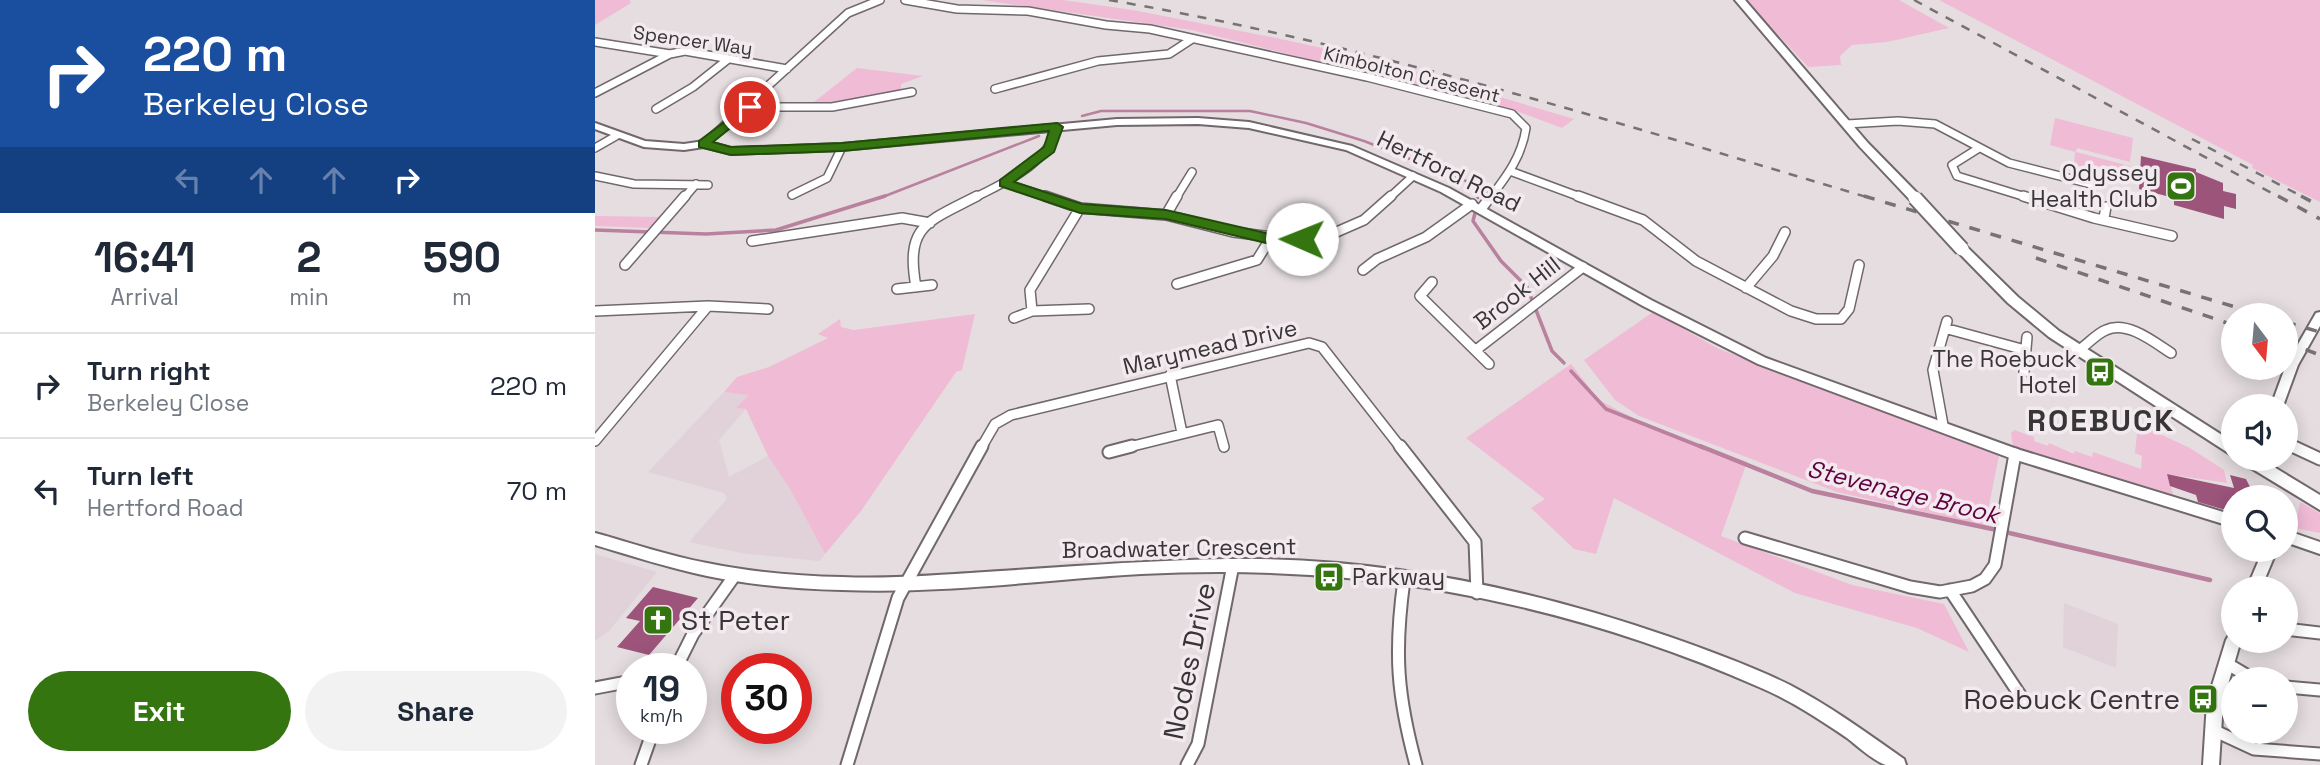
<!DOCTYPE html>
<html lang="en">
<head>
<meta charset="utf-8">
<style>
  :root { --surface:#fff; --page:#f2f2f3; --text:#1f2937; --muted:#747a83; --line:#e0e1e3; --accent:#347510 }
  body { margin:0; font-family:"Space Grotesk",sans-serif; background:var(--page); color:var(--text); height:100vh; display:flex; flex-direction:column; font-size:26px; white-space:nowrap }
  * { box-sizing:border-box; margin:0 }
  p { font-size:23px; color:var(--muted) }
  .icon { flex:none; width:38px; height:38px; fill:none; stroke:currentColor; stroke-width:2; stroke-linecap:round; stroke-linejoin:round }
  .map { position:relative; flex:1; overflow:hidden }
  .panel { display:flex; flex-direction:column; background:var(--surface); width:595px }
  .panel>* { flex:none }
  .banner { background:#1a4fa0; color:#fff; overflow:hidden }
  .needle { width:46px; rotate:164deg }
  .fabs { position:absolute; left:1626px; top:303px; display:grid; gap:14px }
  .fabs a { display:grid; place-items:center; width:77px; height:77px; border-radius:50%; background:var(--surface); box-shadow:0 4px 18px #0003; font-size:35px }
  .speed { position:absolute; left:21px; top:653px; display:flex; gap:14px; font-size:35px; font-weight:700; text-align:center }
  .speed>* { display:grid; place-content:center; width:91px; height:91px; border-radius:50%; background:var(--surface); box-shadow:0 4px 18px #0003; line-height:1 }
  .speed small { font-size:18px; font-weight:400 }
  .speed .limit { border:10px solid #d22; background:#fff; color:#111 }
  .pin { position:absolute; display:grid; place-items:center; width:60px; height:60px; color:#fff; margin:-30px; border:4px solid #fff; border-radius:50%; box-shadow:0 2px 7px #0007 }
  .me { position:absolute; width:77px; margin:-38px; rotate:271deg; stroke-linejoin:round; filter:drop-shadow(0 0 5px #0008) }
  .turn { display:flex; align-items:center; gap:24px; height:147px; padding:0 28px; font-size:32px }
  .turn .icon { width:91px; height:91px; stroke-width:2.5 }
  .turn b { display:block; font-size:49px; line-height:60px }
  .lanes { display:flex; align-items:center; height:66px; padding:0 28px; background:#0003; justify-content:center; gap:35px; direction:ltr }
  .lanes .off { opacity:.35 }
  .eta { display:flex; justify-content:space-evenly; align-items:center; height:119px; text-align:center }
  .eta b { font-size:42px; font-weight:700; line-height:49px }
  .action { display:flex; gap:14px; margin-top:auto; padding:14px 28px }
  .action a { flex:1; height:80px; border-radius:42px; background:var(--accent); color:#fff; font-size:28px; font-weight:700; line-height:80px; text-align:center }
  .action a+a { background:var(--page); color:var(--text) }
  ul { padding:0; list-style:none }
  li { display:flex; align-items:center; gap:21px; height:105px; padding:0 28px; border-top:2px solid var(--line) }
  li div { flex:1 }
  li b { display:block; font-size:26px }
  li em { font-style:normal }
  main { display:flex; flex:1; min-height:0 }
  .map>svg:first-child { display:block }
</style>
</head>
<body>
<main>
<section class="panel">
<div class="banner">
<div class="turn"><svg class="icon" aria-label="right" viewBox="0 0 24 24"><path d="M7 20v-9h11M14 6l5 5-5 5"/></svg><div><b>220 m</b>Berkeley Close</div></div>
<div class="lanes"><svg class="icon off" aria-label="left" viewBox="0 0 24 24"><path d="M17 20v-9H6M10 6l-5 5 5 5"/></svg><svg class="icon off" aria-label="ahead" viewBox="0 0 24 24"><path d="M12 20V5M6 11l6-6 6 6"/></svg><svg class="icon off" aria-label="ahead" viewBox="0 0 24 24"><path d="M12 20V5M6 11l6-6 6 6"/></svg><svg class="icon" aria-label="right" viewBox="0 0 24 24"><path d="M7 20v-9h11M14 6l5 5-5 5"/></svg></div>
</div>
<div class="eta">
<div><b>16:41</b><p>Arrival</p></div>
<div><b>2</b><p>min</p></div>
<div><b>590</b><p>m</p></div>
</div>
<ul>
<li><svg class="icon" aria-label="right" viewBox="0 0 24 24"><path d="M7 20v-9h11M14 6l5 5-5 5"/></svg><div><b>Turn right</b><p>Berkeley Close</p></div><em>220 m</em></li>
<li><svg class="icon" aria-label="left" viewBox="0 0 24 24"><path d="M17 20v-9H6M10 6l-5 5 5 5"/></svg><div><b>Turn left</b><p>Hertford Road</p></div><em>70 m</em></li>
</ul>
<div class="action"><a>Exit</a><a>Share</a></div>
</section>
<div class="map">
<svg width="1725" height="765" viewBox="0 0 1725 765">
  <rect width="100%" height="100%" fill="#e5dde0"/>
  <path fill="#e1d1d9" d="M129,392L153,394L142,408L151,409L124,440L134,477L173,456L195,489L230,554L225,561L146,553L94,542L132,499L129,493L53,472Z
    M0,554L62,572L14,631L0,641Z
    M1469,603L1523,624L1521,668L1468,647Z"/>
  <path fill="#f0bbd5" d="M0,0H35L36,3L0,25Z
    M387,0H468L538,10L686,39L777,59L979,119L967,128L924,112L597,30Z
    M1151,0H1304L1354,28L1292,42L1257,45L1245,56L1246,65L1213,67Z
    M1344,0H1725V202L1657,168L1658,165Z
    M262,68L328,76L306,84V91L241,101L238,105L214,106Z
    M1460,118L1538,138L1535,162L1482,148L1481,152L1535,166L1534,180L1479,165L1480,152L1455,145Z
    M0,216L67,217L57,228L0,226Z
    M1058,312L1124,349L1404,455L1390,526L1242,492L1044,416L1020,400L989,360Z
    M380,314L367,370L361,372L266,511L230,554L195,489L173,456L151,409L141,408L153,395L129,392L142,377L174,367L233,338L223,334L245,319L246,327L259,330Z
    M976,364L1004,400L1036,417L1152,462L1126,536L1257,585L1349,604L1374,652L1322,628L1200,593L1019,498L1001,554L979,549L936,508L950,499L871,438Z
    M1543,424L1595,448L1629,470L1632,483L1572,474L1580,500L1419,453L1416,433L1419,430L1439,437V441L1453,446L1454,443L1479,454L1480,451L1497,457L1498,452L1546,469L1547,456L1540,453Z
    M1705,502L1725,513V533L1700,528Z"/>
  <g fill="none" stroke-linecap="round" stroke-linejoin="round">
    <path stroke="#b9819d" stroke-width="2.5" d="M487,116L506,111H655L711,123L769,141L871,181L883,198
      M285,198L444,136"/>
    <path stroke="#b9819d" stroke-width="3.5" d="M880,213L878,221L906,261L932,287L957,351L969,363
      M0,230L111,234L181,230L290,196
      M976,371L1011,409L1109,448"/>
    <path stroke="#b9819d" stroke-width="4.5" d="M1105,446L1217,491L1402,530
      M1410,532L1615,580"/>
  </g>
  <path fill="#9c547b" d="M1546,156L1601,169V172L1628,183V191L1641,194V209L1629,206V219L1579,205V198L1544,189Z
    M1572,474L1639,488L1635,475L1651,479L1660,497H1638V511L1627,509L1603,502L1601,495L1575,486Z
    M58,587L103,598L54,655L22,647L45,621L31,618Z"/>
  <g fill="none" stroke-linecap="round" stroke-linejoin="round">
    <g stroke="#70686c" stroke-width="10">
      <path id="minor-far2" d="M310,0L362,9L433,11L511,25L555,29L772,77L917,114L931,128C927,156 912,176 895,198
        M0,42L75,54L90,51L192,69
        M400,89L503,61L574,54L597,39
        M0,93L75,54
        M152,107H237L317,92
        M61,109L98,87L132,60
        M1252,124L1303,121L1340,124L1414,163L1496,184
        M109,144L253,13L285,0
        M0,148L21,136
        M1384,148L1357,165L1362,176L1434,198
        M915,171L988,198
        M0,176L39,184L113,185
        M410,183L455,198
        M197,195L232,178L247,147
        M89,198L101,184
        M379,198C412,181 451,166 462,127
        M581,198L597,172
        M794,198L818,176"/>
    </g>
    <g stroke="#70686c" stroke-width="12">
      <path id="minor-far1" d="M450,196L485,208L571,215L638,232L693,239L737,234L769,220L796,196
        M983,196L1048,220L1101,261L1196,311L1221,319H1246L1254,309L1264,265
        M1428,196L1499,218L1577,236
        M886,209L896,196
        M571,215L582,196
        M1509,218L1511,207
        M157,241L307,218L335,223
        M30,265L90,196
        M768,270L782,259L831,237L877,204
        M837,282L825,296L894,364
        M582,284L662,260L675,239
        M321,287C310,225 332,222 382,196
        M1151,288L1178,256L1190,232
        M302,289L337,285
        M113,306L173,309
        M0,311L113,306L0,441
        M437,311L435,290L485,208
        M419,318L437,311L494,309
        M1353,329L1430,350
        M881,350L988,267
        M1484,350C1493,344 1501,334 1511,330C1532,320 1559,342 1576,353
        M1429,372L1432,337
        M575,375L587,433
        M1348,425L1338,370L1352,321
        M1690,443L1701,448
        M386,448L400,424L416,415L714,343L727,347L806,448
        M530,448L623,425L629,447"/>
    </g>
    <g stroke="#70686c" stroke-width="15">
      <path id="minor" d="M805,446L880,542L882,593
        M1697,446L1725,459
        M514,452L537,446
        M1150,538L1315,587L1345,592L1377,586L1390,579L1400,565L1420,454
        M809,580C799,652 802,695 821,765
        M1355,590L1429,701
        M1690,629L1725,633
        M1631,663L1658,679
        M81,668L98,634L140,575
        M1690,687L1725,690
        M0,688L37,681
        M1618,730L1659,749L1725,754
        M46,765L59,728
        M252,765L303,598L387,446
        M592,765L603,744L638,565"/>
    </g>
    <g stroke="#70686c" stroke-width="4">
      <path id="tertiary" d="M603,118L654,122L757,146L854,188L1056,300L1171,358L1422,449L1638,515V527L1415,458L1163,364L1048,306L846,192L751,150L654,128L603,124L522,125L247,150L136,154L109,147L89,150L49,147L0,129V123L50,141L89,144L109,141L136,148L247,144L522,119Z
        M1725,312V326L1703,365L1688,406H1676L1691,365L1721,313Z
        M1690,530L1725,542V554L1690,542Z
        M0,533C37,543 74,556 112,563C156,572 202,576 247,577C294,579 342,575 390,572C471,567 553,560 634,559C783,557 935,588 1075,637C1115,651 1156,666 1195,685C1235,706 1272,733 1309,759L1311,765C1305,765 1297,765 1291,765C1280,762 1261,745 1252,738C1224,719 1195,700 1164,687C1060,641 950,608 838,589C741,573 644,569 546,574C447,580 347,594 247,590C202,589 156,585 112,576C74,568 37,556 0,545Z
        M1668,550H1682L1666,588H1652Z
        M1638,633V640H1646L1628,702L1624,765H1608L1612,702L1631,640L1634,635Z"/>
    </g>
    <g stroke="#70686c" stroke-width="4">
      <path id="secondary" d="M1140,0H1150L1273,143L1324,195V201H1316L1265,147Z
        M1367,245L1371,246L1423,297L1464,331L1638,442V456L1454,337L1413,303L1363,252L1361,249L1363,246Z
        M1644,458H1664L1725,495V510L1646,462Z"/>
    </g>
    <use href="#minor-far2" stroke="#fff" stroke-width="7"/>
    <use href="#minor-far1" stroke="#fff" stroke-width="9"/>
    <use href="#minor" stroke="#fff" stroke-width="11"/>
    <use href="#tertiary" fill="#fff" fill-rule="evenodd"/>
    <use href="#secondary" fill="#fff" fill-rule="evenodd"/>
    <path stroke="#777274" stroke-width="2.5" stroke-dasharray="9 9" stroke-linecap="butt" d="M514,0C773,44 1023,123 1275,198
      M1319,0L1686,198
      M1597,139L1710,198"/>
    <path stroke="#777274" stroke-width="3.5" stroke-dasharray="11 11" stroke-linecap="butt" d="M1269,196L1667,315
      M1683,196L1725,219
      M1706,196L1725,206
      M1441,258L1638,325
      M1690,322L1725,332
      M1690,342L1725,355"/>
    <g stroke="#70686c" stroke-width="17" stroke-linecap="butt">
      <path id="secondary-bridge" d="M1320,198L1367,249"/>
    </g>
    <use href="#secondary-bridge" stroke="#fff" stroke-width="13"/>
  </g>
  <path fill="#347510" stroke="#224c0a" stroke-width="2" d="M155,103L161,107L159,109L118,142L136,147L247,143L462,123L468,127L459,152L419,182L487,204L571,210L675,234H707L714,239L707,243L675,244L571,219L485,213L405,186V180L449,147L454,131L247,151L136,155L104,147V141Z"/>
  <defs>
    <g id="stadium-square" transform="scale(1.575)"><rect x="-9" y="-9" width="18" height="18" rx="4" fill="#347510" stroke="#f2eaee"/><path d="M0-5a6.5 5 0 1 0 0 10a6.5 5 0 1 0 0-10ZM-3.5-1.8h7v3.6h-7Z" fill="#fff"/></g>
    <g id="bus-square" transform="scale(1.575)"><rect x="-9" y="-9" width="18" height="18" rx="4" fill="#347510" stroke="#f2eaee"/><path d="M-5-6H5V4H4V6H2V4H-2V6H-4V4H-5ZM-3.5-4V0h7V-4ZM-3.5 1.2v1.5H-2V1.2ZM2 1.2v1.5H3.5V1.2Z" fill="#fff"/></g>
    <g id="church-square" transform="scale(1.575)"><rect x="-9" y="-9" width="18" height="18" rx="4" fill="#347510" stroke="#f2eaee"/><path d="M-1.2-6h2.4v3.5h3.3v2.4h-3.3V6h-2.4V-.1h-3.3v-2.4h3.3Z" fill="#fff"/></g>
  </defs>
  <g fill-rule="evenodd">
    <use href="#stadium-square" x="1586" y="186"/>
    <use href="#bus-square" x="1505" y="372"/>
    <use href="#bus-square" x="734" y="577"/>
    <use href="#church-square" x="63" y="620"/>
    <use href="#bus-square" x="1608" y="699"/>
  </g>
  <g text-anchor="middle" stroke-width="7" stroke-linejoin="round" paint-order="stroke">
    <g font-size="19" fill="#383536" stroke="#f2eaee">
      <text transform="translate(98 40) rotate(8)" y="7">Spencer Way</text>
      <text transform="translate(817 74) rotate(14)" y="7">Kimbolton Crescent</text>
    </g>
    <g font-size="23" fill="#383536" stroke="#f2eaee">
      <text transform="translate(854 171) rotate(26)" y="8">Hertford Road</text>
      <text transform="translate(922 293) rotate(-38)" y="8">Brook Hill</text>
      <text transform="translate(615 347) rotate(-13)" y="8">Marymead Drive</text>
      <text transform="translate(584 548) rotate(-1)" y="8">Broadwater Crescent</text>
    </g>
    <g font-size="23" fill="#383536" stroke="#f2eaee" text-anchor="end">
      <text x="1563" y="181">Odyssey<tspan x="1563" dy="26">Health Club</tspan></text>
      <text x="1482" y="367">The Roebuck<tspan x="1482" dy="26">Hotel</tspan></text>
      <text x="757" y="585" text-anchor="start">Parkway</text>
    </g>
    <g font-size="24" font-style="italic" fill="#620242" stroke="#f2eaee">
      <text transform="translate(1308 492) rotate(14)" y="8">Stevenage Brook</text>
    </g>
    <g font-size="28" fill="#383536" stroke="#f2eaee" text-anchor="start">
      <text x="86" y="630">St Peter</text>
      <text x="1585" y="709" text-anchor="end">Roebuck Centre</text>
    </g>
    <g font-size="28" fill="#383536" stroke="#f2eaee">
      <text transform="translate(594 661) rotate(-78)" y="10">Nodes Drive</text>
    </g>
    <g font-size="30" font-weight="bold" letter-spacing="2" fill="#383536" stroke="#f2eaee">
      <text x="1506" y="431">ROEBUCK</text>
    </g>
  </g>
</svg>
<div class="fabs">
<a><svg class="needle" viewBox="-14 -14 28 28"><path d="M0-13l5 13h-10z" fill="#e53935"/><path d="M0 13l5-13h-10z" fill="#747a83"/></svg></a>
<a><svg class="icon" aria-label="sound" viewBox="0 0 24 24"><path d="M4 9h4l5-4v14l-5-4H4zM17 9q2 3 0 6"/></svg></a>
<a><svg class="icon" aria-label="search" viewBox="0 0 24 24"><circle cx="10" cy="10" r="6"/><path d="M15 15l6 6"/></svg></a>
<a>+</a>
<a>−</a>
</div>
<div class="speed"><div>19<small>km/h</small></div><div class="limit">30</div></div>
<div class="pin" style="left:155px;top:107px;background:#d93025"><svg class="icon" aria-label="arrive" viewBox="0 0 24 24"><path d="M6 21V4h12l-3 4 3 4H6"/></svg></div>
<svg class="me" style="left:707px;top:239px" viewBox="-20 -20 40 40"><circle r="19" fill="#fff"/><path d="M0-13L10 11 0 6-10 11z" fill="#347510"/></svg>
</div>
</main>
</body>
</html>
